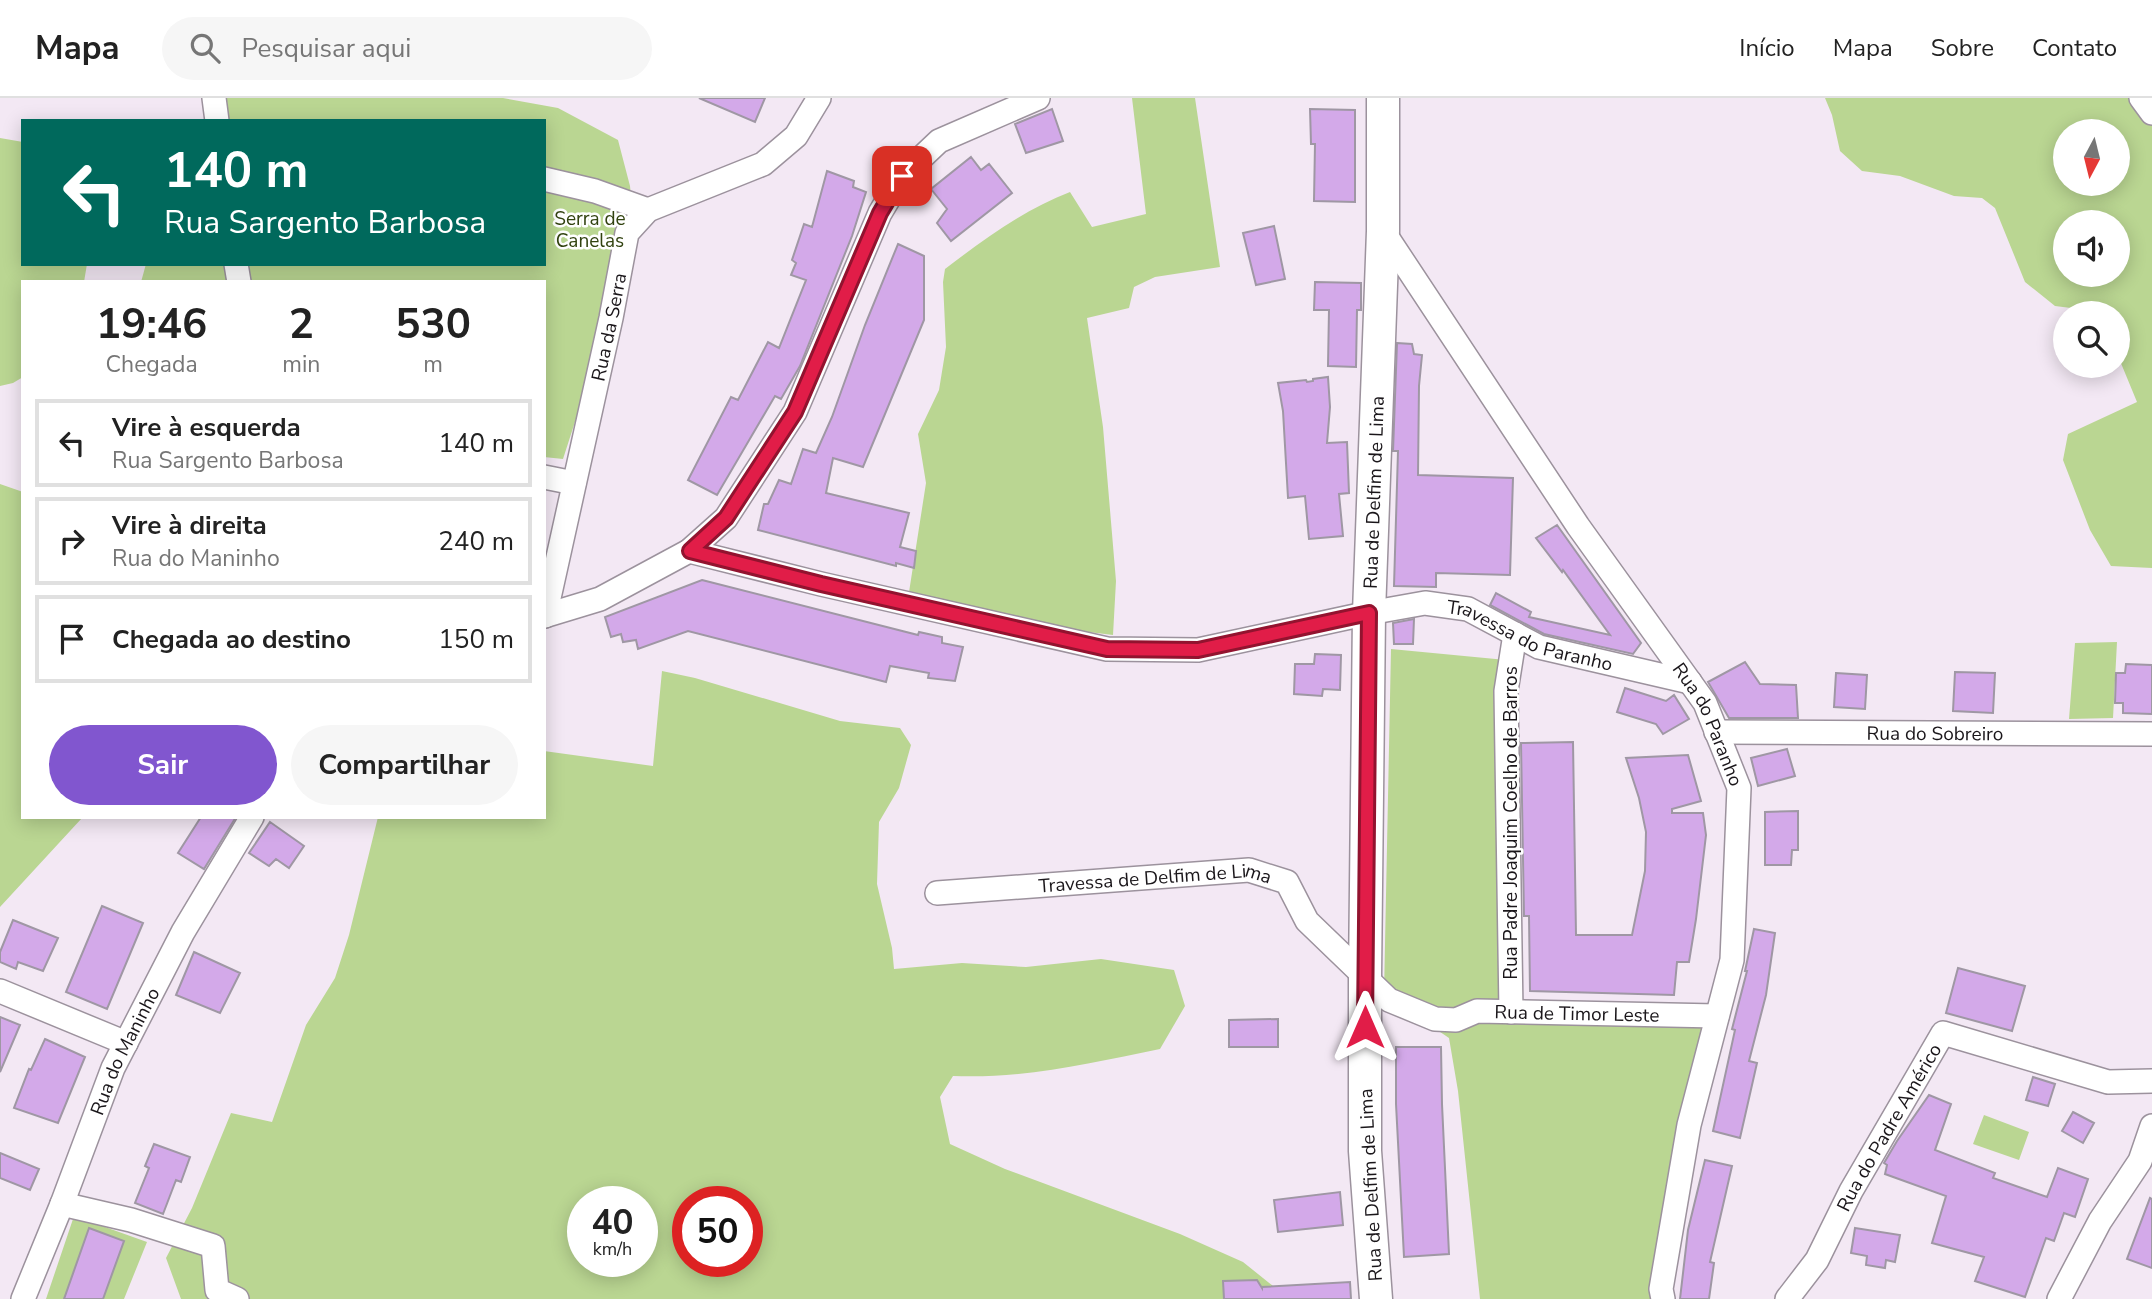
<!DOCTYPE html>
<html lang="pt">
<head>
<meta charset="utf-8">
<style>
  :root { --surface:#fff; --page:#f6f6f6; --text:#222; --muted:#767676; --line:#e0e0e0; --accent:#8156cf }
  body { margin:0; font-family:"Nunito Sans",sans-serif; background:var(--page); color:var(--text); height:100vh; display:flex; flex-direction:column; font-size:26px; white-space:nowrap }
  * { box-sizing:border-box; margin:0 }
  p { font-size:23px; color:var(--muted) }
  .icon { flex:none; width:38px; height:38px; fill:none; stroke:currentColor; stroke-width:2; stroke-linecap:round; stroke-linejoin:round }
  .map { position:relative; flex:1; overflow:hidden }
  .side { position:absolute; left:21px; top:182px; width:525px; height:539px; display:flex; flex-direction:column; background:var(--surface); border-radius:0px; box-shadow:0 4px 18px #0003 }
  .side>* { flex:none }
  .banner { position:absolute; left:21px; top:21px; width:525px; height:147px; border-radius:0px; box-shadow:0 4px 18px #0003; background:#00695c; color:#fff; overflow:hidden }
  .needle { width:46px; rotate:187deg }
  .tools { position:absolute; left:2053px; top:21px; display:grid; gap:14px }
  .tools a { display:grid; place-items:center; width:77px; height:77px; border-radius:50%; background:var(--surface); box-shadow:0 4px 18px #0003; font-size:35px }
  .speed { position:absolute; left:567px; top:1088px; display:flex; gap:14px; font-size:35px; font-weight:700; text-align:center }
  .speed>* { display:grid; place-content:center; width:91px; height:91px; border-radius:50%; background:var(--surface); box-shadow:0 4px 18px #0003; line-height:1 }
  .speed small { font-size:18px; font-weight:400 }
  .speed .limit { border:10px solid #d22; background:#fff; color:#111 }
  .pin { position:absolute; display:grid; place-items:center; width:60px; height:60px; color:#fff; margin:-30px; border-radius:14px; box-shadow:0 4px 10px #0006 }
  .me { position:absolute; width:77px; margin:-38px; rotate:0deg; stroke-linejoin:round; filter:drop-shadow(0 0 5px #0008) }
  .turn { display:flex; align-items:center; gap:24px; height:147px; padding:0 28px; font-size:32px }
  .turn .icon { width:91px; height:91px; stroke-width:2.5 }
  .turn b { display:block; font-size:49px; line-height:60px }
  .eta { display:flex; justify-content:space-evenly; align-items:center; height:119px; text-align:center }
  .eta b { font-size:42px; font-weight:700; line-height:49px }
  .action { display:flex; gap:14px; margin-top:auto; padding:14px 28px }
  .action a { flex:1; height:80px; border-radius:42px; background:var(--accent); color:#fff; font-size:28px; font-weight:700; line-height:80px; text-align:center }
  .action a+a { background:var(--page); color:var(--text) }
  ul { padding:0; list-style:none }
  li { display:flex; align-items:center; gap:21px; height:88px; margin:0 14px 10px; padding:0 14px; border:4px solid var(--line); border-radius:0px }
  li div { flex:1 }
  li b { display:block; font-size:26px }
  li em { font-style:normal }
  header { display:flex; align-items:center; gap:42px; box-sizing:border-box; height:98px; padding:0 35px; background:var(--surface); border-bottom:2px solid var(--line) }
  header strong { font-size:33px }
  nav { display:flex; gap:38px; margin-inline-start:auto; font-size:24px }
  .search { width:490px; height:63px; background:var(--page); display:flex; align-items:center; gap:18px; box-sizing:border-box; padding:0 24px; border-radius:38px; color:var(--muted); font-size:26px }
  .map>svg:first-child { display:block }
</style>
</head>
<body>
<header>
<strong>Mapa</strong>
<div class="search"><svg class="icon" aria-label="search" viewBox="0 0 24 24"><circle cx="10" cy="10" r="6"/><path d="M15 15l6 6"/></svg>Pesquisar aqui</div>
<nav><a>Início</a><a>Mapa</a><a>Sobre</a><a>Contato</a></nav>
</header>
<div class="map">
<svg width="2152" height="1201" viewBox="0 0 2152 1201">
  <rect width="100%" height="100%" fill="#f3e8f4"/>
  <path fill="#bad692" fill-rule="evenodd" d="M223,0H503L558,10L618,42L630,88L635,138L563,361L544,359V184H141L146,166H544V23H221Z
    M1132,0H1195L1220,169L1155,179L1134,189L1129,210L1087,220L1103,329L1116,483L1113,537L1001,523L907,507L926,385L918,336L939,292L946,249L943,184L945,171C983,142 1025,111 1070,94L1092,129L1146,116Z
    M1825,0H2152V470L2111,468L2090,432L2063,362L2068,336L2137,304L2118,258V215H2078L2071,210L2055,208L2025,184L1995,110L1982,100L1954,98L1900,78L1862,73L1840,53L1832,17ZM2065,33H2118V86H2065ZM2065,124H2118V177H2065Z
    M0,40L23,44V166H87L84,184H23V279L13,285L0,288Z
    M0,386L23,394V719L82,720L0,809Z
    M2117,544L2113,620L2069,621L2075,545Z
    M1391,551L1506,562L1507,915L1540,926L1717,930L1667,1201H1480L1458,993L1449,940L1384,896Z
    M662,573L695,580L840,623L900,630L911,647L899,690L879,724L877,786L892,850L894,871L962,865L1026,869L1101,861L1174,872L1185,908L1160,951C1091,965 1024,981 953,978L940,999L950,1046L1005,1071L1180,1136L1243,1164L1273,1188L1276,1201H181L166,1160L192,1110L231,1015L272,1024L306,927L335,880L349,837L378,719H544V653L653,668ZM583,1104H642V1164H583ZM688,1104H747V1164H688Z
    M1984,1017L2029,1034L2019,1062L1973,1046Z
    M77,1119L147,1144L124,1201H46L73,1121Z"/>
  <path fill="#d3a9e9" stroke="#9f97a4" stroke-width="2" d="M699,0H765L755,24Z
    M1052,11L1063,43L1026,55L1015,26Z
    M1310,11L1355,12V104L1314,103L1315,46H1311Z
    M971,59L981,72L989,66L1012,95L951,143L937,125L947,111L931,91Z
    M827,73L854,83L853,89L866,94L852,138L800,268L781,301L775,298L717,397L688,382L731,299L738,302L768,244L779,250L806,182L791,177L796,165L792,162L804,126L812,129Z
    M1274,128L1285,181L1256,187L1243,135Z
    M898,146L924,158V222L863,369L833,360L826,395L909,415L900,449L916,453L914,470L896,465V468L758,432L764,406H768L779,382L791,386L803,351L816,355L832,319L865,227Z
    M1315,184L1361,185V212H1357L1356,269L1328,268L1329,212H1314Z
    M1397,245L1412,246L1414,256L1422,257L1419,288L1418,377L1513,380L1510,477L1436,475V489L1394,488L1398,353H1393Z
    M1328,279L1330,309L1327,345L1347,344L1349,395L1339,396L1343,438L1309,441L1305,398L1288,400L1283,313L1278,285L1306,282L1307,284L1313,283V281Z
    M1557,427L1641,545L1633,556L1544,536L1490,507L1496,495L1531,514L1529,519L1610,537L1563,472L1562,474L1536,440Z
    M702,482L918,537L919,534L942,539V545L963,549L955,583L928,580L929,575L890,568L886,584L688,533L638,551L636,542L623,544L621,536L611,539L605,519Z
    M1414,521L1413,546H1394L1393,525Z
    M1315,556L1341,557L1340,592L1323,591L1322,598L1294,596L1295,566H1314Z
    M1745,564L1760,586L1796,587L1798,620H1729L1708,584Z
    M2126,566L2152,567V616L2123,615V605H2115L2116,575H2125Z
    M1955,574L1995,575L1993,615L1953,613Z
    M1836,575L1867,577L1865,611L1834,609Z
    M1625,590L1666,603L1674,597L1689,621L1663,636L1656,626L1617,614Z
    M1573,644L1576,837H1632L1645,773L1646,734L1639,700L1626,660L1688,657L1701,703L1672,711V715H1703L1706,737L1696,821L1689,864H1677L1674,897L1530,893L1529,818H1524L1521,645Z
    M1787,651L1795,678L1758,688L1751,660Z
    M1798,713V752H1792L1791,767H1765V714Z
    M201,719H236L204,771L178,755Z
    M270,724L304,748L289,770L276,761L269,768L249,755Z
    M102,808L143,825L107,911L66,894Z
    M13,822L58,840L43,873L18,864L16,871L0,864V854Z
    M1754,831L1775,835L1766,897L1749,963L1757,965L1740,1040L1713,1033L1735,932L1732,931L1747,873H1745Z
    M194,854L240,875L220,915L176,897Z
    M1958,870L2025,888L2012,933L1946,915Z
    M0,919L20,927L0,974Z
    M1278,921V949H1229V922Z
    M45,941L85,959L58,1025L14,1010L29,971L31,972Z
    M1396,949H1441L1442,1006L1449,1156L1404,1159L1396,1006Z
    M2033,979L2055,986L2048,1008L2026,1002Z
    M1929,997L1951,1006L1935,1052L1995,1075L1993,1080L2047,1099L2058,1070L2088,1081L2075,1119L2064,1115L2054,1143L2046,1140L2025,1199L1975,1183L1984,1159L1932,1145L1946,1098L1885,1076L1887,1067L1884,1065L1897,1043Z
    M2073,1014L2094,1025L2083,1045L2062,1033Z
    M154,1046L190,1059L181,1084L176,1082L163,1116L135,1105L149,1070L145,1068Z
    M0,1055L39,1071L30,1092L0,1080Z
    M1705,1062L1732,1068L1710,1164L1714,1165L1709,1201H1680L1688,1132Z
    M1340,1094L1343,1127L1278,1134L1274,1102Z
    M2150,1100L2152,1101V1170L2127,1161Z
    M89,1130L124,1143L103,1201H64Z
    M1855,1130L1900,1137L1895,1164L1886,1162L1885,1170L1866,1167L1867,1158L1851,1155Z
    M1257,1182L1262,1190V1189L1350,1184L1351,1201H1224L1223,1183Z"/>
  <g fill="none" stroke-linecap="round" stroke-linejoin="round">
    <g stroke="#9c929d" stroke-width="26">
      <g id="minor">
        <path d="M214,0L217,23"/>
        <path d="M2141,0L2152,15"/>
        <path d="M544,81L595,93L648,112"/>
        <path id="s1" d="M1383,133L1578,428L1705,605L1739,690L1732,862L1689,1027L1661,1191L1663,1201"/>
        <path d="M236,166L239,184"/>
        <path d="M544,379L574,385"/>
        <path id="s2" d="M689,453L821,486L1107,551L1198,552L1369,515L1425,505L1468,511L1539,549L1690,584"/>
        <path d="M544,518L600,501L689,453L726,420L795,314L880,115L902,78L939,43L1038,0"/>
        <path id="s3" d="M545,518L611,220L627,135L648,112L763,66L796,38L819,0"/>
        <path id="s4" d="M1716,634L2152,636"/>
        <path id="s5" d="M937,795L1249,772L1287,784L1307,823L1389,902L1435,921L1456,922L1477,913L1717,918"/>
        <path d="M0,893L126,945"/>
        <path d="M1511,914L1506,593L1515,536"/>
        <path d="M62,1106L131,1122L213,1148L217,1192L237,1201"/>
        <path id="s6" d="M23,1201L62,1106L113,970L183,834L252,719"/>
        <path id="s7" d="M1787,1201L1817,1162L1851,1093L1943,935L2108,984L2152,983"/>
        <path d="M2059,1201L2100,1123L2140,1063L2152,1028"/>
      </g>
    </g>
    <g stroke="#9c929d" stroke-width="35">
      <g id="secondary">
        <path id="s8" d="M1376,1201L1365,1053V879L1369,515L1383,133V0"/>
      </g>
    </g>
    <use href="#minor" stroke="#fff" stroke-width="23"/>
    <use href="#secondary" stroke="#fff" stroke-width="32"/>
  </g>
  <g fill="none" stroke-linecap="round" stroke-linejoin="round">
    <g stroke="#92132f" stroke-width="18">
      <path id="route" d="M902,78L880,115L795,314L726,420L690,453L821,486L1107,551L1198,552L1369,515L1365,929"/>
    </g>
    <use href="#route" stroke="#e11d48" stroke-width="12"/>
  </g>
  <g text-anchor="middle" stroke-width="5" stroke-linejoin="round" paint-order="stroke">
    <g font-size="19" fill="#31420f" stroke="#fff">
      <text x="590" y="127">Serra de<tspan x="590" dy="22">Canelas</tspan></text>
    </g>
    <g font-size="19" fill="#1a161a" stroke="#fff">
      <text dy="7" stroke="none"><textPath href="#s3" startOffset="296">Rua da Serra</textPath></text>
      <text dy="7" stroke="none"><textPath href="#s8" startOffset="807">Rua de Delfim de Lima</textPath></text>
      <text dy="7" stroke="none"><textPath href="#s2" startOffset="863">Travessa do Paranho</textPath></text>
      <text dy="7" stroke="none"><textPath href="#s1" startOffset="592">Rua do Paranho</textPath></text>
      <text dy="7" stroke="none"><textPath href="#s4" startOffset="219">Rua do Sobreiro</textPath></text>
      <text transform="translate(1510 725) rotate(-90)" y="7">Rua Padre Joaquim Coelho de Barros</text>
      <text dy="7" stroke="none"><textPath href="#s5" startOffset="219">Travessa de Delfim de Lima</textPath></text>
      <text dy="7" stroke="none"><textPath href="#s5" startOffset="704">Rua de Timor Leste</textPath></text>
      <text dy="7" stroke="none"><textPath href="#s6" startOffset="268">Rua do Maninho</textPath></text>
      <text dy="7" stroke="none"><textPath href="#s7" startOffset="200">Rua do Padre Américo</textPath></text>
      <text transform="translate(1370 1087) rotate(-93)" y="7">Rua de Delfim de Lima</text>
    </g>
  </g>
</svg>
<div class="tools">
<a><svg class="needle" viewBox="-14 -14 28 28"><path d="M0-13l5 13h-10z" fill="#e53935"/><path d="M0 13l5-13h-10z" fill="#767676"/></svg></a>
<a><svg class="icon" aria-label="sound" viewBox="0 0 24 24"><path d="M4 9h4l5-4v14l-5-4H4zM17 9q2 3 0 6"/></svg></a>
<a><svg class="icon" aria-label="search" viewBox="0 0 24 24"><circle cx="10" cy="10" r="6"/><path d="M15 15l6 6"/></svg></a>
</div>
<div class="speed"><div>40<small>km/h</small></div><div class="limit">50</div></div>
<div class="pin" style="left:902px;top:78px;background:#d93025"><svg class="icon" aria-label="arrive" viewBox="0 0 24 24"><path d="M6 21V4h12l-3 4 3 4H6"/></svg></div>
<svg class="me" style="left:1365px;top:929px" viewBox="-20 -20 40 40"><path d="M0-17L14 15 0 8-14 15z" fill="#e11d48" stroke="#fff" stroke-width="4"/></svg>
<div class="banner">
<div class="turn"><svg class="icon" aria-label="left" viewBox="0 0 24 24"><path d="M17 20v-9H6M10 6l-5 5 5 5"/></svg><div><b>140 m</b>Rua Sargento Barbosa</div></div>
</div>
<section class="side">
<div class="eta">
<div><b>19:46</b><p>Chegada</p></div>
<div><b>2</b><p>min</p></div>
<div><b>530</b><p>m</p></div>
</div>
<ul>
<li><svg class="icon" aria-label="left" viewBox="0 0 24 24"><path d="M17 20v-9H6M10 6l-5 5 5 5"/></svg><div><b>Vire à esquerda</b><p>Rua Sargento Barbosa</p></div><em>140 m</em></li>
<li><svg class="icon" aria-label="right" viewBox="0 0 24 24"><path d="M7 20v-9h11M14 6l5 5-5 5"/></svg><div><b>Vire à direita</b><p>Rua do Maninho</p></div><em>240 m</em></li>
<li><svg class="icon" aria-label="arrive" viewBox="0 0 24 24"><path d="M6 21V4h12l-3 4 3 4H6"/></svg><div><b>Chegada ao destino</b></div><em>150 m</em></li>
</ul>
<div class="action"><a>Sair</a><a>Compartilhar</a></div>
</section>
</div>
</body>
</html>
